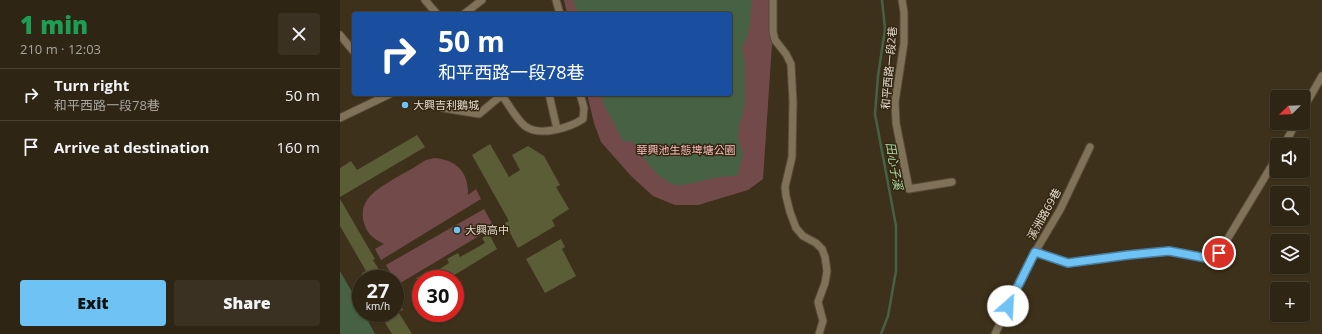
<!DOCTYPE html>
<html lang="en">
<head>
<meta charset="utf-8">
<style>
  :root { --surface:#2e2514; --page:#3a3122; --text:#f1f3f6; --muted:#a7a5a0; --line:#494234; --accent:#6fc2f4 }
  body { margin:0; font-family:"Open Sans","Noto Sans TC",sans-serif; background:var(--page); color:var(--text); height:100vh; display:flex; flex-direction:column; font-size:15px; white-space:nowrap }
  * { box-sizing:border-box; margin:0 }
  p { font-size:13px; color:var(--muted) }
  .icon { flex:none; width:22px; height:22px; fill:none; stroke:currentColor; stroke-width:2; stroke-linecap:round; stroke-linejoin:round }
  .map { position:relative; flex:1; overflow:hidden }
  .panel { display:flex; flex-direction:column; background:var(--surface); width:340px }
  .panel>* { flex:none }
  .hud { position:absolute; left:12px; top:12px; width:380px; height:84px; border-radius:4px; box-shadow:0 1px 3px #0004,0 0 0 1px var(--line); background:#1a4fa0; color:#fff; overflow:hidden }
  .needle { width:26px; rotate:247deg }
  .fabs { position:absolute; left:930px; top:90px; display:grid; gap:8px }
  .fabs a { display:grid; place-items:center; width:40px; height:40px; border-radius:4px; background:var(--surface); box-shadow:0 1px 3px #0004,0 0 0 1px var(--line); font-size:20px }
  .speed { position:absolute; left:12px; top:270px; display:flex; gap:8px; font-size:20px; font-weight:700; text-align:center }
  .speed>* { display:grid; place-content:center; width:52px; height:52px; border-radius:50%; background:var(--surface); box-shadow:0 1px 3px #0004,0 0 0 1px var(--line); line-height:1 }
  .speed small { font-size:10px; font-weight:400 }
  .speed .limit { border:6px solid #d22; background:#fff; color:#111 }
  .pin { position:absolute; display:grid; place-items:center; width:34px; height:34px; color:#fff; margin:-17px; border:2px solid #fff; border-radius:50%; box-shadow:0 1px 4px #0007 }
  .me { position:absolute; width:44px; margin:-22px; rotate:26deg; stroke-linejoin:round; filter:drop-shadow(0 0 3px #0008) }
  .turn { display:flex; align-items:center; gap:14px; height:84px; padding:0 20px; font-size:18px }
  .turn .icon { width:52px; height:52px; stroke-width:2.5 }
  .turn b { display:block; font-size:28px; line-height:34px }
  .round { display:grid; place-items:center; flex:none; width:42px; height:42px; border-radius:4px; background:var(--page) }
  .summary { display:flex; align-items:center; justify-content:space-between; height:68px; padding:0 20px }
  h1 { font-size:24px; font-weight:800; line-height:30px; color:#1e9e55 }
  .action { display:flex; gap:8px; margin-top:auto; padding:8px 20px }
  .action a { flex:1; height:46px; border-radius:4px; background:var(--accent); color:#111; font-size:16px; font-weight:800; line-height:46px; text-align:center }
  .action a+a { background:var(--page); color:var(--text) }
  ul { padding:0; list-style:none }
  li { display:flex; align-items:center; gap:12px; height:52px; padding:0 20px; border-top:1px solid var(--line) }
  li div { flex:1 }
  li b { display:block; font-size:15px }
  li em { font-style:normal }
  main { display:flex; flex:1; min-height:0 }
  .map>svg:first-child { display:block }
</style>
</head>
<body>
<main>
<section class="panel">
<div class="summary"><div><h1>1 min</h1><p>210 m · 12:03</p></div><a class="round"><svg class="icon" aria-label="close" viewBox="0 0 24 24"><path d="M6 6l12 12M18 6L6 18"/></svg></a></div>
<ul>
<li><svg class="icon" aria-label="right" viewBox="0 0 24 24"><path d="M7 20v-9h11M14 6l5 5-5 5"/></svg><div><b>Turn right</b><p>和平西路一段78巷</p></div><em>50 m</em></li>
<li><svg class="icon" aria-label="arrive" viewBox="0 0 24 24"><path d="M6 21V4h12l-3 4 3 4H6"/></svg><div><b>Arrive at destination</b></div><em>160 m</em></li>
</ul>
<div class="action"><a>Exit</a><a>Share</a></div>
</section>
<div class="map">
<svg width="982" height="334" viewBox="0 0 982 334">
  <rect width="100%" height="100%" fill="#3e311b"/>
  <path fill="#734a4a" d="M224,0H430L429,28L432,44L423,179L408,190L358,205H335L313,196L291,176L261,142L254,123L247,94H390V14H227Z
    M95,158C117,160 129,173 128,195L136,189L141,199L41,260L35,249L44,244C34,239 27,234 24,223C17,198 40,188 57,177C67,172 76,166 86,160Z
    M144,209L154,227L57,285L55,279H54L46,265Z"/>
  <path fill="#466144" d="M233,0H412L409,32L402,47L405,67V103L399,126L398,138L403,155L397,176C377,175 361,182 342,185C323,188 302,157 293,142L283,141L264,105L261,94H390V14H238Z
    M0,271L21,308V313H24L35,334H0Z"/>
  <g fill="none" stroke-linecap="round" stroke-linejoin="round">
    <path stroke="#466144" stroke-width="2.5" d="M541,334L548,316L556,271V226L535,114L538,76L545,29L542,0"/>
  </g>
  <path fill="#5b5d37" d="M77,135L85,147L0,197V168L11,161L17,170Z
    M150,144L169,177L180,170L172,155L188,146L204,156L220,185L216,187L229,209L212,220L215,226L178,248L165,223L169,221L132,155Z
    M0,199L35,259L33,260L41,273L39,274L42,279H25L22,273L26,271L0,226Z
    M149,234L157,249L108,279H75L87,271L90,275L109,263L107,259L118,253L120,257L145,243L142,238Z
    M221,239L225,247L222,249L236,276L205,293L186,259Z
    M55,293L63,310L57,313H59L72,334H52L45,323L50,320L45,313H55Z"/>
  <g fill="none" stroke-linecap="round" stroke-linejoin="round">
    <g stroke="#574c38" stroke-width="9">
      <path id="minor" d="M85,0L97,14
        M216,0L220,14
        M433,0V32L435,40L446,54L451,64L453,102L452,157L445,187L446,196L450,212L456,228L463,236L476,243L482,249L485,257L487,271L485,283L478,302L483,321L479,334
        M562,0L564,12V43L555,102L556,123L569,189L612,182
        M124,14L142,0
        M0,35L14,52
        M161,94C167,102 177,120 185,126C199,137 229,128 243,119L244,108L240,94
        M209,94L217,129
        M103,108L139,114L163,94
        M963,109L982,76
        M0,118L50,94
        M944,145L956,123
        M695,252L728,263L788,255L829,251L871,259L879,253L937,157
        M655,334L695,252L720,210L750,147"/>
    </g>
    <use href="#minor" stroke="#807159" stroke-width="7"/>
  </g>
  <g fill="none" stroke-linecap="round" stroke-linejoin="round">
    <g stroke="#487e9f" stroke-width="10">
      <path id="route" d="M668,306L695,252L728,263L788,255L829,251L871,259L879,253"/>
    </g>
    <use href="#route" stroke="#6fc2f4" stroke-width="7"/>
  </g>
  <g fill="#6fc2f4" stroke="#342711" stroke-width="1.5">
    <circle cx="65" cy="105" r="4"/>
    <circle cx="117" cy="230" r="4"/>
  </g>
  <g text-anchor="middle" stroke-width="3" stroke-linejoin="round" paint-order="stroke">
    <g font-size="11" fill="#e4dccf" stroke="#342711">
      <text transform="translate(549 68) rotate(-85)" y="4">和平西路一段2巷</text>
      <text transform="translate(704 214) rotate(-61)" y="4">溪洲路69巷</text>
    </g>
    <g font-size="11" fill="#e4dccf" stroke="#342711" text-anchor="start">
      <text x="73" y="109">大興吉利鵝城</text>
      <text x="125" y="234">大興高中</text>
    </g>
    <g font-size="11" fill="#fbbfc0" stroke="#342711">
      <text x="346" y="154">華興池生態埤塘公園</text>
    </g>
    <g font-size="12" font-style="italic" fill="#abdba7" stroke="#342711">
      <text transform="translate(554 166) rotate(80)" y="4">田心子溪</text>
    </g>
  </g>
</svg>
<div class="fabs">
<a><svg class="needle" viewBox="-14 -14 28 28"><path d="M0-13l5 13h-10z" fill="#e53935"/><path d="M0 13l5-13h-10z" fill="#a7a5a0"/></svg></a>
<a><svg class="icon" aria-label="sound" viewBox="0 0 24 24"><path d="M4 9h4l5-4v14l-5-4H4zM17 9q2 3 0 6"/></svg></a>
<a><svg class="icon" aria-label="search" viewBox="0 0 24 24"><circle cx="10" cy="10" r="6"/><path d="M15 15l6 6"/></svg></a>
<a><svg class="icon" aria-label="layers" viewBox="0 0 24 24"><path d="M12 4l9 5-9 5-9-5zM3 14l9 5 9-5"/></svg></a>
<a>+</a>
</div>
<div class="speed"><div>27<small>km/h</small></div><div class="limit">30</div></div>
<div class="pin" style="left:879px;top:253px;background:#d93025"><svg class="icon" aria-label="arrive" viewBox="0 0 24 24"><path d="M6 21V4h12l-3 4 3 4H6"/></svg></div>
<svg class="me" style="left:668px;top:306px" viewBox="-20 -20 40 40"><circle r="19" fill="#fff"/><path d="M0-13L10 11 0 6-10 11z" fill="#6fc2f4"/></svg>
<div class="hud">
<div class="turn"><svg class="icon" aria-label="right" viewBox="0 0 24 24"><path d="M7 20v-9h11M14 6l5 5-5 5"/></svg><div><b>50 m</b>和平西路一段78巷</div></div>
</div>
</div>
</main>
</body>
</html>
